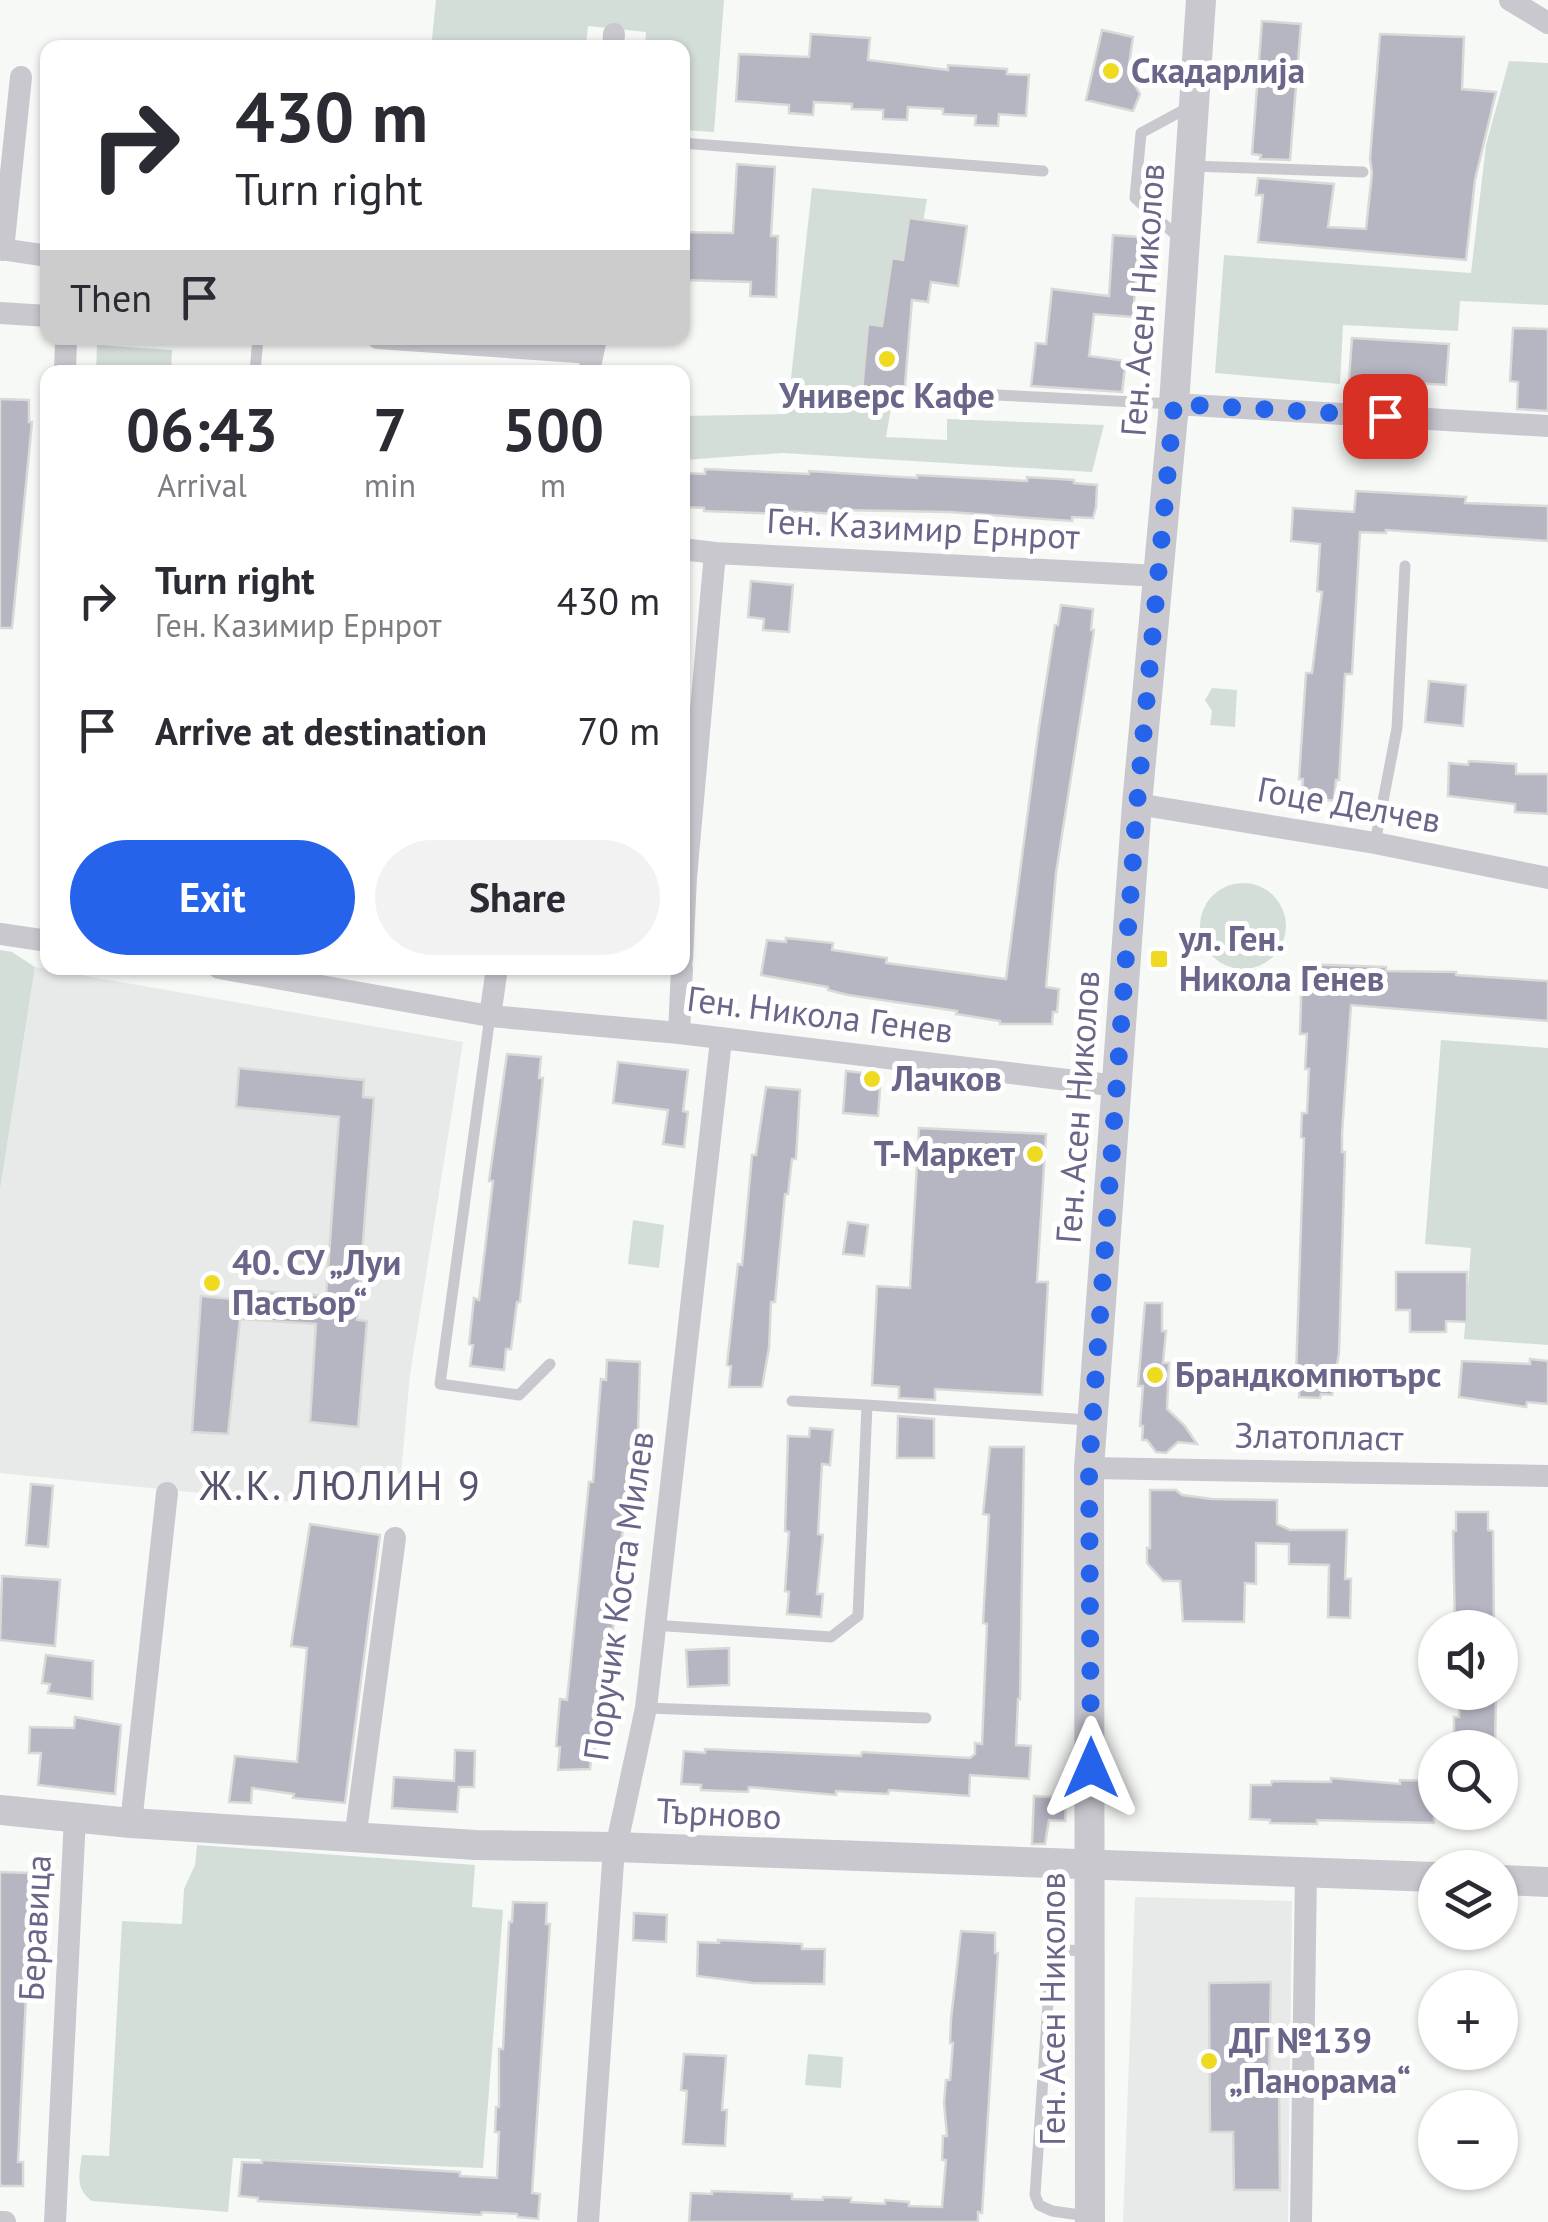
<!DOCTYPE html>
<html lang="en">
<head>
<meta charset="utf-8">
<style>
  :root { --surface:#fff; --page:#f2f2f3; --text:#2b2b33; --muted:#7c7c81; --accent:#2563eb }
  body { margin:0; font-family:"PT Sans",sans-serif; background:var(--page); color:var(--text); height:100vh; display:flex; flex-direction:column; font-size:38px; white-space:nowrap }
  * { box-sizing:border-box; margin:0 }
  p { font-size:32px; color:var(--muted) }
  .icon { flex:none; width:55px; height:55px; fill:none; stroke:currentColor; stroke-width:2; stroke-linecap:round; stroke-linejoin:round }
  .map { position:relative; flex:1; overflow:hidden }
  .panel { position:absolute; left:40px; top:365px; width:650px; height:610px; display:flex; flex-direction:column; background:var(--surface); border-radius:20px; box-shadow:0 2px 8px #0004 }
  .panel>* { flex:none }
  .top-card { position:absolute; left:40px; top:40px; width:650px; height:305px; border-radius:20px; box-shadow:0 2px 8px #0004; background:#fff; color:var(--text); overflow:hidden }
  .controls { position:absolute; left:1418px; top:1610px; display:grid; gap:20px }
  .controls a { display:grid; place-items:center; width:100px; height:100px; border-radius:50%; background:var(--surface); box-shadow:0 2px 8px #0004; font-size:50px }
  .pin { position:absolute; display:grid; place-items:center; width:85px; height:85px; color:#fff; margin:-42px; border-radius:20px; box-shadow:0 5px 15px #0006 }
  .me { position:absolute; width:110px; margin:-55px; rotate:0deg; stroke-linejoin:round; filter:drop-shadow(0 0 8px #0008) }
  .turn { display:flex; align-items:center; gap:35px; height:210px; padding:0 30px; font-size:45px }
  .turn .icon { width:130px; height:130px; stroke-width:2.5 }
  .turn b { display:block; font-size:70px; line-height:85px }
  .then { display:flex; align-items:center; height:95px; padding:0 30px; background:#0003; gap:20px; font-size:38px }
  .eta { display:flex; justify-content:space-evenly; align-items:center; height:170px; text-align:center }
  .eta b { font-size:60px; font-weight:700; line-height:70px }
  .cta { display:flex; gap:20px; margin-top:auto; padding:20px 30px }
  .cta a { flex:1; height:115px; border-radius:60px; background:var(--accent); color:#fff; font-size:40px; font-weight:700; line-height:115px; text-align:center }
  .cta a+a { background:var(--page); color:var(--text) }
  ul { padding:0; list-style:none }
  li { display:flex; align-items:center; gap:30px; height:130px; padding:0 30px }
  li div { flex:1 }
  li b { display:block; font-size:38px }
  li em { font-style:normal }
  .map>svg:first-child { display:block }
</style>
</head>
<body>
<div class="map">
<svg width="1548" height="2222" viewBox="0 0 1548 2222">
  <rect width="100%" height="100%" fill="#f7f9f6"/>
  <path fill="#e8e9e9" d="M35,967L463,1042L410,1375L401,1473L296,1472L291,1502L0,1473V1190Z
    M1135,1897L1292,1901L1288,2222H1123Z"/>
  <path fill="#d4ded8" d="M436,0H724L714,132L683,130L682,48L645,47L646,32L588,26L586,47L431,48Z
    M1509,61L1548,63V305L1460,301L1458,331L1343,325L1340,384L1215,373L1224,255L1471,273L1486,145Z
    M812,188L927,199L886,437L947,440V419L1104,425L1092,472L783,453L683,460V416L787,414Z
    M97,345L172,350L171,372H96Z
    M1212,688L1237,690L1235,727L1210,725L1212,711L1205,700Z
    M1200 926a43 43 0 1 1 86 0a43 43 0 1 1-86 0Z
    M0,950L12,952L35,967L0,1190Z
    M1441,1040L1548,1048V1345L1464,1339L1471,1248L1425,1244Z
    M633,1220L664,1225L659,1268L628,1264Z
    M197,1845L475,1865L472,1907L503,1910L483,2168L233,2158L228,2212L92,2201C75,2189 79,2175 82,2155L109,2156L122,1921L182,1924L184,1889L195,1865Z
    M808,2054L843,2057L841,2088L805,2085Z"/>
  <path fill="#b6b5c2" stroke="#d9dad8" stroke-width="2.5" d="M1262,21L1301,24L1290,160L1260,159L1261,155L1252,154Z
    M1102,30L1133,37L1128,73L1140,94L1133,111L1086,100Z
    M811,34L870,38L868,60L948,70V65L1007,69V74L1029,75L1026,116L999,114L998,126L975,125L976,116L943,114V109L908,107L907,120L883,119V110L852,109V104L814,102L813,115L789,113V105L736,101L739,54L809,57Z
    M1380,34L1464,37L1462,89L1496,92L1475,180L1466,260L1258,242L1263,195H1256L1258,178L1334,184L1328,227L1366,229L1372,173L1370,159Z
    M737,164L775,167L771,236H778L776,297L750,296L751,282L682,280V232L733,233Z
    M909,218L967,226L958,286L931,282L928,302L912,300L904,397L879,395L878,404L861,402L868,324L882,326L892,258L903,260Z
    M1113,235L1139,237L1133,317L1094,314L1089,356L1126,361L1122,392L1031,386L1036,343L1046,344L1052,289L1109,296Z
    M1513,328L1548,329V411L1517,409L1518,382L1510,381Z
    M1352,338L1449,344L1446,385L1349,379Z
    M0,399L29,400V422H32L12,628H0Z
    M705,469L809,474V471L917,478V475L1027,481V477L1074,480V483L1097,485L1096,507L1093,518L1072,517V521L949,512L840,510L839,514L784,511V514L704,511V508L684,507L685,473L705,474Z
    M1356,491L1466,497L1465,503L1548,506V541L1386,530V533L1360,532L1352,674H1345L1339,780H1336L1334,800L1301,801L1303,779H1299L1306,673H1312L1322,592L1317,591L1320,544L1291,541L1293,508L1354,512Z
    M751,581L793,585L789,632L763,630L764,619L748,617Z
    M1061,605L1093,609L1091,630H1094L1056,873L1046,987L1059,989L1057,1012H1053L1052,1024H1000V1021L956,1014L957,1011L848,995L828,990V987L761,975L767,940L786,942V938L833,943L832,950L887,958L886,963L1006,979L1039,727L1055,625H1058Z
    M1429,681L1466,685L1463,726L1425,722Z
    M1469,761L1516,764V774H1548V814L1515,812V804L1448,796L1449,763L1468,765Z
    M1302,964L1386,967V971L1456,972V975L1548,981V1021L1351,1005L1342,1133V1152H1345L1339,1353L1332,1395L1321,1394L1320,1398L1299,1397L1300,1374H1296L1304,1138L1301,1137L1302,1113H1307L1309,1069H1305L1307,1034H1300Z
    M507,1054L541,1057L539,1078H543L520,1302H517L511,1349H506L504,1370L470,1366L473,1345L469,1344L474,1298L479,1300L493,1181H489Z
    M618,1062L688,1070L683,1111L688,1112L684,1147L663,1144L668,1110L613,1103Z
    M239,1068L364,1080L363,1097L374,1098L357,1320L367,1321L358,1427L310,1422L316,1324L240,1319L228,1434L192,1432L201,1296L231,1299L232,1289L326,1296L339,1117L236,1107Z
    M846,1071L881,1075L878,1116L843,1113Z
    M766,1087L800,1090L796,1159H792L788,1194H785L775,1302H771L769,1348L762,1387H729L731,1366L727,1365L738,1264L742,1265L752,1155H756Z
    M919,1128L1046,1134L1037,1282H1048L1042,1395L935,1389V1400L899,1398V1387L872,1385L877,1286L910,1288Z
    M848,1222L868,1225L864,1256L843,1254Z
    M1396,1272H1467V1322L1446,1321V1332H1410V1310H1396Z
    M1145,1303H1162V1331H1166L1163,1363H1169L1167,1409L1185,1426L1197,1444L1178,1442L1166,1453L1156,1452L1147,1440H1142L1143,1426H1140L1143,1386H1138Z
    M1530,1359L1548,1361V1404L1527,1402L1526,1407L1459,1397L1462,1361L1530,1364Z
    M607,1360L640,1362L638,1430H635L630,1485H627L613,1628L595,1750L592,1749L590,1769L558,1770L560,1747L556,1746L560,1699L567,1700L589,1482H593L601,1379L606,1380Z
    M898,1416L934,1419V1458H897Z
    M810,1428L833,1430L830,1465L822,1464L818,1534L823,1535L817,1594H823L821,1617L787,1614L789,1592L785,1591L789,1532L785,1531L788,1436L809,1437Z
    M990,1447H1024L1020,1699H1018L1016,1745L1031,1746L1029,1779L970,1775L969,1796L889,1790L888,1794L836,1791V1795L749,1787L748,1792L701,1790V1785L681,1784L684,1751L705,1753V1749L861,1756L862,1752L970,1758L975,1754V1743L982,1744L987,1624L983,1623L989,1515L983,1514Z
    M31,1484L53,1486L48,1547L26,1545Z
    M1150,1490H1176L1182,1495L1212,1499L1277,1500V1524L1290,1530H1347L1345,1579H1351L1350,1618L1328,1617L1329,1565L1289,1564V1544L1256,1543V1584L1245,1583L1244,1622L1183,1621L1180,1581H1163L1147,1563V1548H1150Z
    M1456,1512H1488V1530L1493,1531L1494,1628H1455L1453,1531H1456Z
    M310,1524L380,1535L345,1803L293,1798L294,1794L252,1788L251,1803L229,1802L235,1756L297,1762L307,1648L291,1646Z
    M2,1576L60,1580L55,1646L0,1640Z
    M729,1648V1685L688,1687L686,1650Z
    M46,1655L93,1661L92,1699L48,1693L50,1684L42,1683Z
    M1460,1692H1496L1495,1748H1454V1717H1459Z
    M75,1717L121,1725L115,1794L38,1785L41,1753H29L30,1727L74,1728Z
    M455,1750L475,1751L474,1787H459L457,1812L392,1808L394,1777L454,1781Z
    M1331,1778L1400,1784V1780L1435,1781L1434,1823L1317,1820V1824L1270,1823V1820L1250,1819L1251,1785H1271L1272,1781L1331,1782Z
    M1034,1796L1066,1798L1065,1821L1049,1820L1045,1844H1032Z
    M0,1872L29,1873V1893H31L18,2162H23V2186H1L0,2182Z
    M513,1902L547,1903L546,1924H550L532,2193L540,2194L538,2219L518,2217L517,2214L482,2212L481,2215L258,2201V2198L239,2196L242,2162L262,2163V2160L460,2172V2176L497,2178L499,2132H495L496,2107H499V2049H503L509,1922H512Z
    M634,1913L667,1915L666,1942L633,1940Z
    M961,1931L995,1933V1953H998L982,2213L978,2212V2222H689L691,2193L712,2194V2191L792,2194V2199L823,2200V2197L851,2198V2202L885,2204V2200L909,2202V2206L942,2207L946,2160H942L943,2136H947L944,2103L946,2080H950L953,2043H950L951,2019Z
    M718,1940L802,1944V1949H825L824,1984L753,1983L697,1976L698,1942L719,1943Z
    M1271,1982L1269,2080H1279L1280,2190H1234L1233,2132H1210L1209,1983Z
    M684,2054L726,2056L722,2110H727L725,2146L683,2144L687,2091L681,2090Z"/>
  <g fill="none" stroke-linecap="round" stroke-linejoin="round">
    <path stroke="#c9c8cf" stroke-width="11" d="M682,143L1043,171
      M1191,166L1363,172
      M1179,238L1135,198L1141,133L1191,106
      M255,372L258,338
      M996,395L1174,404
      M1375,843L1397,728L1405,566
      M490,1016L440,1384L519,1395L550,1364
      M792,1401L867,1405
      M653,1625L831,1637L858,1616L867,1405L1088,1420
      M646,1708L926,1718
      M1087,1951L1066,1950L1051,1959L1035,2195L1039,2205L1052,2211L1087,2216"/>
    <path stroke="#c9c8cf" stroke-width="22" d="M1510,0L1548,23
      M613,48L614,34
      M0,249L48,256
      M3,250L21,77
      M0,313L48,316
      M378,338L592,353
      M65,372L66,338
      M589,372L596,338
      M1174,404L1548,426
      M682,549L715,553L1159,576
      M1137,804L1375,843L1548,878
      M0,934L48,941
      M682,959L686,878L715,553
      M219,968L490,1016L679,1033L1117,1086
      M490,1016L497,968
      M679,1033L682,968
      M1089,1468L1548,1476
      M131,1823L167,1493
      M355,1839L395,1538
      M0,2222H5
      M55,2222L75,1817
      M588,2222L613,1862L646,1708L721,1040
      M1301,2222L1306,1872"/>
    <path stroke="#c9c8cf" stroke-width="30" d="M0,1810L131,1823L476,1845L615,1847L1435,1877
      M1500,1880L1548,1882
      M1090,2222L1089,1468L1137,804L1174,404L1201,0"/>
  </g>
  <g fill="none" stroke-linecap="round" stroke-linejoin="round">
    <path stroke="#2563eb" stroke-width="18" stroke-dasharray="0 32.4" d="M1091,1768L1089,1468L1137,804L1174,404L1385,416"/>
  </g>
  <g fill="#eeda21" stroke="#fff" stroke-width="4">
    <circle cx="1111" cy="71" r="10"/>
    <circle cx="887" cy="359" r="10"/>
    <rect x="1149" y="949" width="20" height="20" rx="5"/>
    <circle cx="872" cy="1079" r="10"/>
    <circle cx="1035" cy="1154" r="10"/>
    <circle cx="212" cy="1283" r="10"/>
    <circle cx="1155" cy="1375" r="10"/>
    <circle cx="1209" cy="2061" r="10"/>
  </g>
  <g text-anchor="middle" stroke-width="10" stroke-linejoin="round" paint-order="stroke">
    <g font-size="35" font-weight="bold" fill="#6a6689" stroke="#fff" text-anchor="start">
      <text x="1131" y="83">Скадарлиjа</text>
      <text x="887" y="408" text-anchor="middle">Универс Кафе</text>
      <text x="1179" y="951">ул. Ген.<tspan x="1179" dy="40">Никола Генев</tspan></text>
      <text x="892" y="1091">Лачков</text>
      <text x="1015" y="1166" text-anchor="end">Т-Маркет</text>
      <text x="232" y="1275">40. СУ „Луи<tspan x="232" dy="40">Пастьор“</tspan></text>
      <text x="1175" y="1387">Брандкомпютърс</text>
      <text x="1229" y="2053">ДГ №139<tspan x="1229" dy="40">„Панорама“</tspan></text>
    </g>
    <g font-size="35" fill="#6a6689" stroke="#fff">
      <text transform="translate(1143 300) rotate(-86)" y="12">Ген. Асен Николов</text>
      <text transform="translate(923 529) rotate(3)" y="12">Ген. Казимир Ернрот</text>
      <text transform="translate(1349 805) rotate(10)" y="12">Гоце Делчев</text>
      <text transform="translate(820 1015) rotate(7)" y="12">Ген. Никола Генев</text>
      <text transform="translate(1078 1107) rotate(-86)" y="12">Ген. Асен Николов</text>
      <text transform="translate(1319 1437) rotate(1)" y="12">Златопласт</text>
      <text transform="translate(619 1596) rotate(-82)" y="12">Поручик Коста Милев</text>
      <text transform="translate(719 1814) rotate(3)" y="12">Търново</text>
      <text transform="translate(35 1928) rotate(-87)" y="12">Беравица</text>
      <text transform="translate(1053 2009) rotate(-90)" y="12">Ген. Асен Николов</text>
    </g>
    <g font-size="40" letter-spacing="2.5" fill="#57546d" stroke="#fff">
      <text x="341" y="1500">Ж.К. ЛЮЛИН 9</text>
    </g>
  </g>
</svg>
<div class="controls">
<a><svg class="icon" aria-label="sound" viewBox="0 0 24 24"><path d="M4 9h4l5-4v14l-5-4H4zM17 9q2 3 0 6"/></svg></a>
<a><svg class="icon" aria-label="search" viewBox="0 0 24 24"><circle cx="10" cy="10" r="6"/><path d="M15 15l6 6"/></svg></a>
<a><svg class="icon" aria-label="layers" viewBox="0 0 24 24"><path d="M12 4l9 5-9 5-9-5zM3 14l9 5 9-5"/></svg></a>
<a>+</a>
<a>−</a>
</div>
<div class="pin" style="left:1385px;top:416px;background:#d93025"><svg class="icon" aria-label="arrive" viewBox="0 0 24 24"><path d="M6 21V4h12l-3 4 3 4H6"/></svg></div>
<svg class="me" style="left:1091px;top:1768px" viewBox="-20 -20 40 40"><path d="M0-17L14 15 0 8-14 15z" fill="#2563eb" stroke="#fff" stroke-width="4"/></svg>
<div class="top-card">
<div class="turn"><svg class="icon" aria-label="right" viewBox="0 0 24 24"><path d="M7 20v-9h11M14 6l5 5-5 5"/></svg><div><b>430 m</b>Turn right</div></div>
<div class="then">Then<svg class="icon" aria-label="arrive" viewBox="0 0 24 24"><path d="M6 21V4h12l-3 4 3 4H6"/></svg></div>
</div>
<section class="panel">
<div class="eta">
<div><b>06:43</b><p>Arrival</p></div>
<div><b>7</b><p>min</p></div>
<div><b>500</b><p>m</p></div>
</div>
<ul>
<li><svg class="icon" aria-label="right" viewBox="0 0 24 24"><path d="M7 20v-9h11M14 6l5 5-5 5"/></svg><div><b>Turn right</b><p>Ген. Казимир Ернрот</p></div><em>430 m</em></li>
<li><svg class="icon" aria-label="arrive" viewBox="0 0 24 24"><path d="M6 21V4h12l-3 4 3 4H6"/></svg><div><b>Arrive at destination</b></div><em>70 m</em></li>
</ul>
<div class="cta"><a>Exit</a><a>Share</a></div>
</section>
</div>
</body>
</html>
